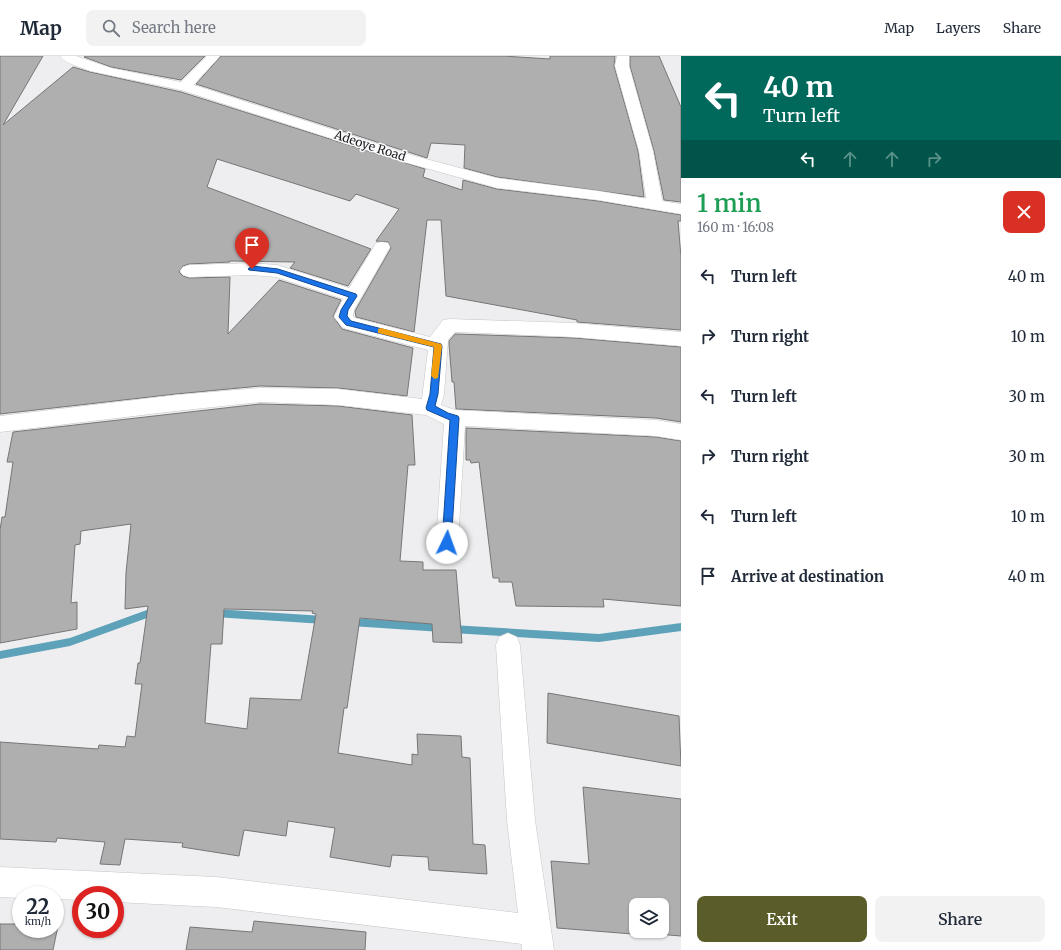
<!DOCTYPE html>
<html lang="en">
<head>
<meta charset="utf-8">
<style>
  :root { --surface:#fff; --page:#f2f2f3; --text:#1f2937; --muted:#747a83; --line:#e0e1e3; --accent:#5a5c2a }
  body { margin:0; font-family:Merriweather,serif; background:var(--page); color:var(--text); height:100vh; display:flex; flex-direction:column; font-size:15px; white-space:nowrap }
  * { box-sizing:border-box; margin:0 }
  p { font-size:13px; color:var(--muted) }
  .icon { flex:none; width:22px; height:22px; fill:none; stroke:currentColor; stroke-width:2; stroke-linecap:round; stroke-linejoin:round }
  .map { position:relative; flex:1; overflow:hidden }
  .details { display:flex; flex-direction:column; background:var(--surface); width:380px }
  .details>* { flex:none }
  .top-card { background:#00695c; color:#fff; overflow:hidden }
  .tools { position:absolute; left:629px; top:842px; display:grid; gap:8px }
  .tools a { display:grid; place-items:center; width:40px; height:40px; border-radius:8px; background:var(--surface); box-shadow:0 1px 3px #0004; font-size:20px }
  .speed { position:absolute; left:12px; top:830px; display:flex; gap:8px; font-size:20px; font-weight:700; text-align:center }
  .speed>* { display:grid; place-content:center; width:52px; height:52px; border-radius:50%; background:var(--surface); box-shadow:0 1px 3px #0004; line-height:1 }
  .speed small { font-size:10px; font-weight:400 }
  .speed .limit { border:6px solid #d22; background:#fff; color:#111 }
  .pin { position:absolute; display:grid; place-items:center; width:34px; height:34px; color:#fff; margin:-41px -17px; border-radius:50% 50% 50% 0; rotate:-45deg; box-shadow:0 0 4px #0007 }
  .pin .icon { rotate:45deg }
  .me { position:absolute; width:44px; margin:-22px; rotate:3deg; stroke-linejoin:round; filter:drop-shadow(0 0 3px #0008) }
  .turn { display:flex; align-items:center; gap:14px; height:84px; padding:0 16px; font-size:18px }
  .turn .icon { width:52px; height:52px; stroke-width:2.5 }
  .turn b { display:block; font-size:28px; line-height:34px }
  .lanes { display:flex; align-items:center; height:38px; padding:0 16px; background:#0003; justify-content:center; gap:20px; direction:ltr }
  .lanes .off { opacity:.35 }
  .round { display:grid; place-items:center; flex:none; width:42px; height:42px; border-radius:8px; background:var(--page) }
  .head { display:flex; align-items:center; justify-content:space-between; height:68px; padding:0 16px }
  h1 { font-size:24px; font-weight:600; line-height:30px; color:#1e9e55 }
  .action { display:flex; gap:8px; margin-top:auto; padding:8px 16px }
  .action a { flex:1; height:46px; border-radius:8px; background:var(--accent); color:#fff; font-size:16px; font-weight:600; line-height:46px; text-align:center }
  .action a+a { background:var(--page); color:var(--text) }
  ul { padding:0; list-style:none }
  li { display:flex; align-items:center; gap:12px; height:60px; padding:0 16px }
  li div { flex:1 }
  li b { display:block; font-size:15px }
  li em { font-style:normal }
  header { display:flex; align-items:center; gap:24px; box-sizing:border-box; height:56px; padding:0 20px; background:var(--surface); border-bottom:1px solid var(--line) }
  header strong { font-size:19px }
  nav { display:flex; gap:22px; margin-inline-start:auto; font-size:14px }
  .search { width:280px; height:36px; background:var(--page); display:flex; align-items:center; gap:10px; box-sizing:border-box; padding:0 14px; border-radius:8px; color:var(--muted); font-size:15px }
  main { display:flex; flex:1; min-height:0 }
  .map>svg:first-child { display:block }
</style>
</head>
<body>
<header>
<strong>Map</strong>
<div class="search"><svg class="icon" aria-label="search" viewBox="0 0 24 24"><circle cx="10" cy="10" r="6"/><path d="M15 15l6 6"/></svg>Search here</div>
<nav><a>Map</a><a>Layers</a><a>Share</a></nav>
</header>
<main>
<div class="map">
<svg width="681" height="894" viewBox="0 0 681 894">
  <rect width="100%" height="100%" fill="#eeeef0"/>
  <g fill="none" stroke-linecap="round" stroke-linejoin="round">
    <path fill="#5da2b8" fill-rule="evenodd" d="M155,551L158,552L159,555L158,558L70,590L0,603V595L70,582Z
      M215,553L324,560L327,561L328,564L327,567L324,568L215,561L212,560L211,557L212,554Z
      M351,562L442,568L445,569L446,572L445,575L442,576L351,570L348,569L347,566L348,563Z
      M681,567V575L599,586L452,577L449,576L448,573L449,570L452,569L599,578Z"/>
  </g>
  <path fill="#b0afb0" stroke="#777677" fill-rule="evenodd" d="M0,0H43L3,69L73,11L90,16L181,36L425,113L423,121L462,134L463,124L497,133L598,145L681,159V165H678L681,201V274L577,266V264L446,240L441,164H427L414,276L356,261L355,255L391,192L388,186L376,185L399,153L356,138L350,145L217,103L207,131L371,193L348,230L290,212L295,206L230,205V206L189,208L183,210L179,216L183,220L189,222L230,221L228,278L279,224L341,244L333,260L342,273L413,292L407,340L338,332L260,330L176,338L0,358Z
    M86,0H205L181,24L111,11L84,1Z
    M221,0H503L550,3V0H615L614,10L638,95L644,141L497,121L464,112L465,89L431,87L427,102L196,28Z
    M630,0H659L681,51V146L664,144L654,95L630,10Z
    M455,278L574,282L681,291V366L656,362L456,353L454,326H452L449,288V285Z
    M260,348L338,350L412,359L415,409H408L400,505L423,506V514H456L462,587L433,586L432,568L360,562L347,652H344L338,697L412,709V698L418,699L417,678L461,680L462,701L470,702L473,788L485,789L487,818L429,814L428,801L392,799L390,811L330,801L335,772L288,765L286,780L244,774L239,800L182,791L183,787L125,783L120,809L100,808L105,786L57,782L56,786L0,783V686L98,693L99,689L125,691L127,680L135,681L142,628H135L138,607H140L148,550L125,553L126,517L131,468L81,475L80,488L75,489L71,547L77,546V573L0,587V474L2,461H5L13,406H7L13,376ZM224,553L313,555L312,557L316,558L301,644L250,642L247,673L205,667L211,588H222Z
    M466,372L656,381L681,385V550L603,543L604,551L516,550L512,526H499V522H493L479,406L471,407L470,404H466Z
    M548,637L679,660L681,710L547,687Z
    M583,731L681,743V880L657,878L658,880L557,872L551,805L589,808ZM636,849H662V875H636Z
    M254,865L366,876L365,894H186L190,871L252,876Z
    M0,868H21V873H55V870H58L53,894H0Z"/>
  <g fill="none" stroke-linecap="round" stroke-linejoin="round">
    <g stroke="#c6c6c8" stroke-width="1">
      <path id="street" d="M207,0H220L189,34H179L177,31L179,28Z
        M617,0H629V10L653,95L663,148L661,151L655,153L649,151L647,148L639,95L615,10Z
        M382,186L388,187L390,191L354,254L353,260L355,262L430,281L443,264L450,263L574,267L681,276V290L574,281L455,276L448,284L444,338L441,349L455,354L656,364L681,368V384L656,380L465,370L458,487L455,494L447,497L439,494L436,487L444,368L426,359L338,349L260,346L176,355L0,376V360L176,339L260,332L338,333L422,343L428,294L343,272L334,261L343,243L276,221L252,219L189,221L183,219L180,215L183,211L189,209L252,207L277,209L349,232L376,187Z
        M508,577L517,581L520,589L535,764L554,894H522V888L216,851L115,846V839H81V844L55,843V839H21V842L0,841V811L216,821L518,857L507,764L496,589L499,581Z"/>
    </g>
    <g stroke="#c6c6c8" stroke-width="1">
      <path id="secondary" d="M60,0H76L111,12L191,28L415,100L497,122L598,135L681,148V158L598,144L497,132L404,106L181,34L90,15C81,11 65,8 60,0Z"/>
    </g>
    <use href="#street" fill="#fff" fill-rule="evenodd"/>
    <use href="#secondary" fill="#fff" fill-rule="evenodd"/>
  </g>
  <path fill="#1a73e8" stroke="#114b97" d="M252,210L278,213L356,238L357,240L348,254L347,260L351,265L441,288L442,290L438,338L435,350L448,357L458,360L459,362L451,490L447,491L444,490L442,487L450,364L427,354L426,352L430,338L434,291L346,269L339,261L341,254L349,241L277,217L249,214L248,213Z"/>
  <path fill="#f59e0b" d="M381,272L441,288L442,290L438,322L435,323L431,320L434,291L378,277V273Z"/>
  <g text-anchor="middle" stroke-width="3" stroke-linejoin="round" paint-order="stroke">
    <g font-size="12" fill="#1e1e1f" stroke="#fbfbfd">
      <text transform="translate(370 90) rotate(18)" y="4">Adeoye Road</text>
    </g>
  </g>
</svg>
<div class="tools">
<a><svg class="icon" aria-label="layers" viewBox="0 0 24 24"><path d="M12 4l9 5-9 5-9-5zM3 14l9 5 9-5"/></svg></a>
</div>
<div class="speed"><div>22<small>km/h</small></div><div class="limit">30</div></div>
<div class="pin" style="left:252px;top:213px;background:#d93025"><svg class="icon" aria-label="arrive" viewBox="0 0 24 24"><path d="M6 21V4h12l-3 4 3 4H6"/></svg></div>
<svg class="me" style="left:447px;top:487px" viewBox="-20 -20 40 40"><circle r="19" fill="#fff"/><path d="M0-13L10 11 0 6-10 11z" fill="#1a73e8"/></svg>
</div>
<section class="details">
<div class="top-card">
<div class="turn"><svg class="icon" aria-label="left" viewBox="0 0 24 24"><path d="M17 20v-9H6M10 6l-5 5 5 5"/></svg><div><b>40 m</b>Turn left</div></div>
<div class="lanes"><svg class="icon" aria-label="left" viewBox="0 0 24 24"><path d="M17 20v-9H6M10 6l-5 5 5 5"/></svg><svg class="icon off" aria-label="ahead" viewBox="0 0 24 24"><path d="M12 20V5M6 11l6-6 6 6"/></svg><svg class="icon off" aria-label="ahead" viewBox="0 0 24 24"><path d="M12 20V5M6 11l6-6 6 6"/></svg><svg class="icon off" aria-label="right" viewBox="0 0 24 24"><path d="M7 20v-9h11M14 6l5 5-5 5"/></svg></div>
</div>
<div class="head"><div><h1>1 min</h1><p>160 m · 16:08</p></div><a class="round" style="background:#d93025;color:#fff"><svg class="icon" aria-label="close" viewBox="0 0 24 24"><path d="M6 6l12 12M18 6L6 18"/></svg></a></div>
<ul>
<li><svg class="icon" aria-label="left" viewBox="0 0 24 24"><path d="M17 20v-9H6M10 6l-5 5 5 5"/></svg><div><b>Turn left</b></div><em>40 m</em></li>
<li><svg class="icon" aria-label="right" viewBox="0 0 24 24"><path d="M7 20v-9h11M14 6l5 5-5 5"/></svg><div><b>Turn right</b></div><em>10 m</em></li>
<li><svg class="icon" aria-label="left" viewBox="0 0 24 24"><path d="M17 20v-9H6M10 6l-5 5 5 5"/></svg><div><b>Turn left</b></div><em>30 m</em></li>
<li><svg class="icon" aria-label="right" viewBox="0 0 24 24"><path d="M7 20v-9h11M14 6l5 5-5 5"/></svg><div><b>Turn right</b></div><em>30 m</em></li>
<li><svg class="icon" aria-label="left" viewBox="0 0 24 24"><path d="M17 20v-9H6M10 6l-5 5 5 5"/></svg><div><b>Turn left</b></div><em>10 m</em></li>
<li><svg class="icon" aria-label="arrive" viewBox="0 0 24 24"><path d="M6 21V4h12l-3 4 3 4H6"/></svg><div><b>Arrive at destination</b></div><em>40 m</em></li>
</ul>
<div class="action"><a>Exit</a><a>Share</a></div>
</section>
</main>
</body>
</html>
